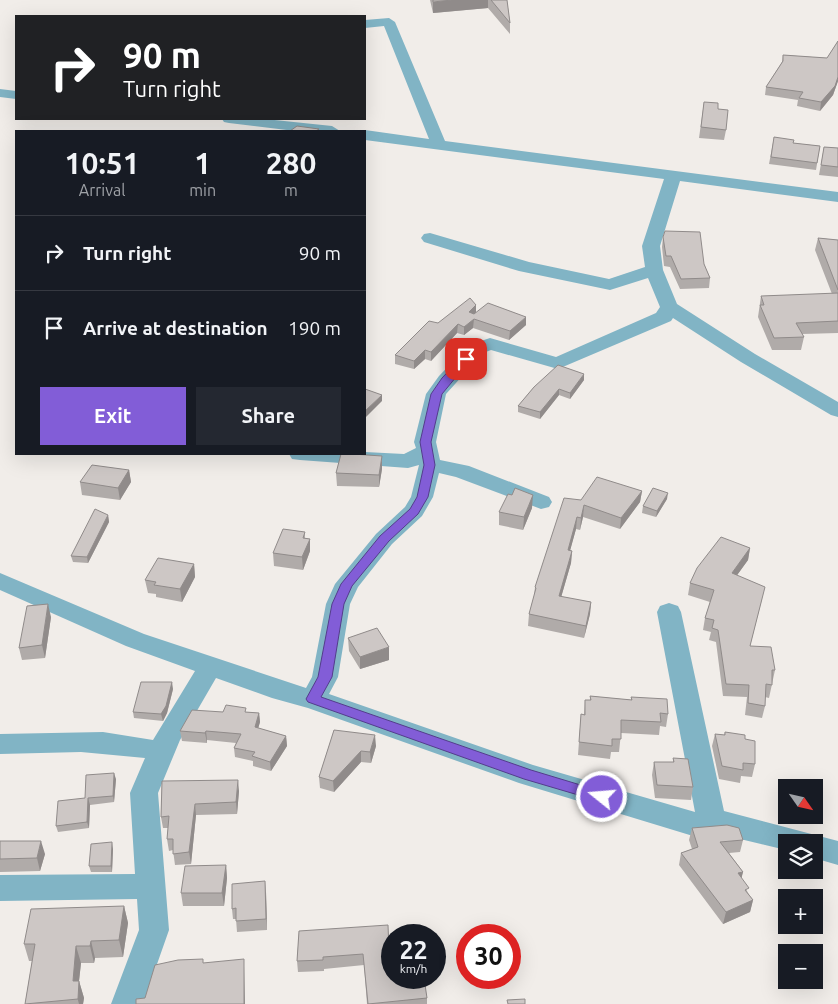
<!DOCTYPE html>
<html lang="en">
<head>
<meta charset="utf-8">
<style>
  :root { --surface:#171b24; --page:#242831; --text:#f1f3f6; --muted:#9ea1a6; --line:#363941; --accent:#825dd7 }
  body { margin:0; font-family:Ubuntu,sans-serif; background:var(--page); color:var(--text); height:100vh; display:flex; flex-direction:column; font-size:19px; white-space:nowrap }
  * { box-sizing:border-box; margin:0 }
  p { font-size:16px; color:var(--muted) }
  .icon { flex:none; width:28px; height:28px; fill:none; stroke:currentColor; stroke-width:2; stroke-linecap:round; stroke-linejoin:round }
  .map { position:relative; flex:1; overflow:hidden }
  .details { position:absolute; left:15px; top:130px; width:351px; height:325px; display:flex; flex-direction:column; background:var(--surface); border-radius:0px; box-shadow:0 5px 20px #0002 }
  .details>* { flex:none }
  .top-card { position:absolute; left:15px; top:15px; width:351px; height:105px; border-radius:0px; box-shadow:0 5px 20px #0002; background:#202124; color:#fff; overflow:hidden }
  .needle { width:32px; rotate:124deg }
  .tools { position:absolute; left:778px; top:779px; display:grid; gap:10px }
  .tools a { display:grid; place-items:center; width:45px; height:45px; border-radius:0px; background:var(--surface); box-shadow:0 5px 20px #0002; font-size:25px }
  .speed { position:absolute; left:381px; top:924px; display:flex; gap:10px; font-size:25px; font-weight:700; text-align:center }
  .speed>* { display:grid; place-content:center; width:65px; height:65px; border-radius:50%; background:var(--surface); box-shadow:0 5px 20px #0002; line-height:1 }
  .speed small { font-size:12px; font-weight:400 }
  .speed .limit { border:8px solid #d22; background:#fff; color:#111 }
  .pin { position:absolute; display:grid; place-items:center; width:42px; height:42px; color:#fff; margin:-21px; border-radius:10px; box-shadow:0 2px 8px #0006 }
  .me { position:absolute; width:55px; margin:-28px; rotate:287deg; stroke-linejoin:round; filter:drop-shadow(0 0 4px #0008) }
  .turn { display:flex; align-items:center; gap:18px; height:105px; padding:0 25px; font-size:22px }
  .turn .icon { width:65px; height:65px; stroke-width:2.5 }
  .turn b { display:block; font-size:35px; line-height:42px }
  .eta { display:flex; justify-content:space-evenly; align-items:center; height:85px; text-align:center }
  .eta b { font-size:30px; font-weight:700; line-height:35px }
  .button { display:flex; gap:10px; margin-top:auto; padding:10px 25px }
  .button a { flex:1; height:58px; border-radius:0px; background:var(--accent); color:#fff; font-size:20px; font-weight:700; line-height:58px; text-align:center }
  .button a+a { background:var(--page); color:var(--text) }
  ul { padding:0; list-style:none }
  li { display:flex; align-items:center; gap:15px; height:75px; padding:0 25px; border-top:1px solid var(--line) }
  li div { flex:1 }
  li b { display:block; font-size:19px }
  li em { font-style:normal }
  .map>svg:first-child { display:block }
</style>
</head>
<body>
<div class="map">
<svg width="838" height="1004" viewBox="0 0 838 1004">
  <rect width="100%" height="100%" fill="#f1ede9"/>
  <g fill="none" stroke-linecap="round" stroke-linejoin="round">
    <path fill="#81b4c5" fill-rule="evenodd" d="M389,18L395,22L445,141L838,192V202L680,181L660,246L663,270L677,304L755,354L838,402V417L831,415L741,362L673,318L671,321L558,369L491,350L483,353L446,394L436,442L440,460L469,466L549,497L552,502L549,507L541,509L456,477L439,473L433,497L422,516L392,544L358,587L350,604L338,677L329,694L533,765L695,812L657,612L660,606L669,603L678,606L681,612L724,811L838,841V865L814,858V842H786V850L711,832L693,836L519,783L308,708L272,698L216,678L180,740L158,793L169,930L143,1004H111L139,930L137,899L0,901V875L135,874L130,793L145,758L81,752L0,754V734L103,732L153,740L195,671L126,646L0,590V573L144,634L306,688L312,677L326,604L335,584L376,534L405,507L411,497L419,465L408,468L300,460L292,459L289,454H365V452L404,454L416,448L414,442L426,394L439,376L469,345L490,338L556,357L656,313L660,307L648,278L610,290L519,271L424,242L421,238L424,234L430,233L529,262L609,279L645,267L642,246L664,179L365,140V131H362L365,130L429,139L384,26L365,28V20Z
      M0,89L16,91V99L0,97Z
      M222,119H265L332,126L340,131H295L229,123L224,122Z"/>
  </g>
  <path fill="#b0aba9" d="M430,0H507L510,23V34L488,8L433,13Z
    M838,41V81L833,95L820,111L797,106L798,100L765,95L766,87L782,62L783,55L827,58Z
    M704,102L718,109L726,130L724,140L699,138Z
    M774,137L793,143L820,146L816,170L769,164Z
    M824,147L838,148V177L819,175Z
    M663,237L704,264L710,278L709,288L680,289L670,267L664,266L662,247Z
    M818,238L838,240V333L802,334L804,337L801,350H772L758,317L761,296L832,294L815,250Z
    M476,312L526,325L509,340L473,328L464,335L457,333L431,361L425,359L414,369L395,364V355L438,323Z
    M584,380L570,399L559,395L540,419L518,412V406L534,387Z
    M382,456V469L379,487L337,486L336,473Z
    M129,470L131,482L120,500L82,495L80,482Z
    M642,491L640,502L620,529L583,517L580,530L576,529L570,550L572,551L571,563L561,597L591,602L590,614L584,638L528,626L529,614L534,596L535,587L581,500Z
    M667,499L656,517L642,513L643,506Z
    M532,508L523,530L499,525V512Z
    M108,515L109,522L88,563L73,562L71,556Z
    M305,532V538L310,539V551L303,570L274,566L273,553Z
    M750,548L748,560L737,575L762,599L750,646L775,670L769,698L765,697V706L762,718L745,715L747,697L723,696L716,642L709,640L711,632L703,630L705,618L710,602L688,595L690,583Z
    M194,564L195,577L182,602L156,597V594L148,593L145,580Z
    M51,617L45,658L22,660L19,648Z
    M348,638L389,660L360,669L349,651Z
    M173,689L167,713L163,721L134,718L133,712Z
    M590,696L631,700V697L668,714L666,727L660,726L659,735L621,733L619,752H611L610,759L578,755L581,714L584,715L585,700H590Z
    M223,712H247L259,713L260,722L258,728L286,736L287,746L271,771L253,766V761L235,757L234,748L236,743L207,740V743L182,741L180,731Z
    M334,730L376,746L371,763L361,762L334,792L320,788L319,777Z
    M725,732L745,739L755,764L752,777L741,776L740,783L719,779L712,746L715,734L724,735Z
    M673,758L693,787L691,800L655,798L652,775L654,762H673Z
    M116,779L114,802L90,805L89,828L58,832L56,826L85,798Z
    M162,781L239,791L237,814L196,815L191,864L175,865L173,850L169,851L167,839L168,828H163L161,817Z
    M692,828L743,840L740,852L729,853L743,872L741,878L748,893L753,900L750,912L723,924L679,865L681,853L692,849L689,840Z
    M0,841L45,854L40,871L0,872Z
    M113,849L112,872H91L89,866Z
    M226,865L227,878L224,906H183L181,893Z
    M266,892L267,930L237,932L236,919H233L232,909Z
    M124,906L128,923L123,957L95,958L94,963H81L79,981L84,998L83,1004H25L32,961H29L24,944Z
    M299,931L389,950L427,998V1004H367L364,965L324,969V971L298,972L297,961Z"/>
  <path fill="#908b8a" d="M452,0H488V8L433,13V2Z
    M838,77V81L833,95L820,111L821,102Z
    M476,305V314L469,321V312Z
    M526,317V325L509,340L510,331Z
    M474,319L473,328L464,335V327Z
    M458,324L457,333L431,361V352Z
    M425,350V359L414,369V361Z
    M584,374V380L570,399V393Z
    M559,389V395L540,419V412Z
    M382,395V401L365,418V411Z
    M382,456V469L379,487V475Z
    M129,470L131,482L120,500L118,488Z
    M642,491L640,502L620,529L621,518Z
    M668,493L667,499L656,517L657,511Z
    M533,495L532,508L523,530L524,517Z
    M584,505L583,517L580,530L581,518Z
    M108,515L109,522L88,563L87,557Z
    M577,517L576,529L567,562L568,550Z
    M310,539V551L303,570L302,557Z
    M750,548L748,560L730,585L732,573Z
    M572,551L571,563L558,608L559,596Z
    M194,564L195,577L182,602L180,589Z
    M591,602L590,614L584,638L586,626Z
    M48,604L51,617L45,658L42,645Z
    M389,647V660L360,669V657Z
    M172,682L173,689L167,713L163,721L161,714Z
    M259,713L260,722L256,736L255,727Z
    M206,731L207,740V743L205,733Z
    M375,735L376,746L371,763L370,752Z
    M286,736L287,746L271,771L270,762Z
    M361,751V762L334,792L333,781Z
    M114,773L116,779L114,802L113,796Z
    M238,780L239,791L237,814L236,802Z
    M88,798L90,805L89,828L87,822Z
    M195,804L196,815L191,864L189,852Z
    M41,841L45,854L40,871L37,858Z
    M112,842L113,849L112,872L111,866Z
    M226,865L227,878L224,906L222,893Z
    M743,872L740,884L738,873Z
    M265,881L266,892L267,930L266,919Z
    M753,900L750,912L723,924L726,912Z
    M124,906L128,923L123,957L119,940Z
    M91,941L95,958L94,963L90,946Z
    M76,946L81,963L79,981L84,998L83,1004H79L73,981Z
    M244,959V966L245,1004H244Z"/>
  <path fill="#cdc7c5" stroke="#908b8a" d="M433,0H452L433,2Z
    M491,0H507L510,23Z
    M838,41V77L835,86L821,102L799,98L803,92L766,87L783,61V55L827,58Z
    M704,102L718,103V109L728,110L726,130L701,127Z
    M297,126L319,129L316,131H290Z
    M774,137L794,140L793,143L820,146L817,163L771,157Z
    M824,147L838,148V167L821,165Z
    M665,231L700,232L704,264L710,278L681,279L671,256H666L663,237Z
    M818,238L838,240V290Z
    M838,293V321L796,323L804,337L774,338L760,305H764L761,296Z
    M470,298L476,305L469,312L474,314L488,303L526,317L510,331L474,319L464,327L458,324L431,352L425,350L414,361L395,355L429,321L438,323Z
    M558,365L584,374L570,393L559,389L540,412L518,406L534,387Z
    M365,389L382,395L365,411Z
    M341,454H352L382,456L379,475L336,473Z
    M92,465L129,470L118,488L80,482Z
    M597,477L642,491L621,518L584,505L581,518L577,517L568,550L572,551L559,596L591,602L586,626L529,614L536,588L535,587L564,498L581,500Z
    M515,488L533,495L524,517L499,512L508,494L512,495Z
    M653,488L668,493L657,511L643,506Z
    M95,509L108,515L87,557L71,556Z
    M283,529L305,532L303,538L310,539L302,557L273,553Z
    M721,537L750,548L732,573L765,587L750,646L771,647L775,670H772V685L766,684L765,706L748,703L749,685L726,684L718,630L712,628L714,620L705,618L714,590L690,583L697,568Z
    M158,558L194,564L180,589L154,585L156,582L145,580Z
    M48,604L42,645L19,648L27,606Z
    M377,628L389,647L360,657L348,638Z
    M141,682H172L166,706L161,714L133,712Z
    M590,696L632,700L631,697L667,699L668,714L660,713L661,722L621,720V739H612V746L579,742L581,714L585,715V700H591Z
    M226,705L246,708L245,712L259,713L255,727L286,736L270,762L252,756L255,752L234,748L241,734L206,731L205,733L180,731L192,710L223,712Z
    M334,730L375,735L370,752L361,751L333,781L319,777Z
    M725,732L745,735V739L755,741V764L743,763V770L722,766L715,734L725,735Z
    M673,758L688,759L693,787L657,785L654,762H674Z
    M114,773L113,796L88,798L87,822L56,826L58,801L85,798L86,775Z
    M238,780L236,802L195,804L189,852L173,854V839H167L169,816L161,817L162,781Z
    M727,825L739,828L743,840L720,842L743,872L738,873L749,888L745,890L753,900L726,912L681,853L698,847L692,828Z
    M0,841H41L37,858L0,859Z
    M112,842L111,866H89L91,844Z
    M226,865L222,893H181L185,866Z
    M265,881L266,919L236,921V908L232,909V884Z
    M124,906L119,940L91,941L90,946H76L73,981H79L78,999L25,1004L35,944H24L31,909Z
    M388,925L389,950H392V978H424L427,998L368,1004L363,954L323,957V960L297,961L299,931Z
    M203,959V963L244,959V1004H136V999L145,998L155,965L178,960Z
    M525,999V1004H508L507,1000Z"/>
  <path fill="#825dd7" stroke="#543c8c" d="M462,357L471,359L442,394L431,442L435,465L428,497L418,514L389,541L352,586L344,604L332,677L321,697L531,770L607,793L609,797L607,801L602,802L524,779L308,702L306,699L318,677L332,604L341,584L380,536L410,509L417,497L424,465L420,442L431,394L442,378Z"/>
</svg>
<div class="tools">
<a><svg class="needle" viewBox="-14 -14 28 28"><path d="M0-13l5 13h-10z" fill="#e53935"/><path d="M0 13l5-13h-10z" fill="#9ea1a6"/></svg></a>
<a><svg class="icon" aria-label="layers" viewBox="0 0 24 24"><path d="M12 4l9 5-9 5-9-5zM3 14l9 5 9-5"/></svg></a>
<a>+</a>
<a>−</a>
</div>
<div class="speed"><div>22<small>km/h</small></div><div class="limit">30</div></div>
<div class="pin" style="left:466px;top:359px;background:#d93025"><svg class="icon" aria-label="arrive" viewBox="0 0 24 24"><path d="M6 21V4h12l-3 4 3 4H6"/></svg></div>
<svg class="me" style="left:602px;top:797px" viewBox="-20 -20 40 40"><circle r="17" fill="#825dd7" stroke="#fff" stroke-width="3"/><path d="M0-11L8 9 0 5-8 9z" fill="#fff"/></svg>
<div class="top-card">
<div class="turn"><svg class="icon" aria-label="right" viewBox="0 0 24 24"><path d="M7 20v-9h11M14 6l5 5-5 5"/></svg><div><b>90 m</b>Turn right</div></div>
</div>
<section class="details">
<div class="eta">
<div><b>10:51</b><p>Arrival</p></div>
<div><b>1</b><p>min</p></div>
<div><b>280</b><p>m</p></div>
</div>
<ul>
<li><svg class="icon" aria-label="right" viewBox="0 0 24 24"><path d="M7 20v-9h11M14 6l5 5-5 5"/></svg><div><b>Turn right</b></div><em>90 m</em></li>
<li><svg class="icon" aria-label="arrive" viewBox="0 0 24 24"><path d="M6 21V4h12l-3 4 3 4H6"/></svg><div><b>Arrive at destination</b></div><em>190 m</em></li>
</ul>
<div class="button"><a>Exit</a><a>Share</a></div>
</section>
</div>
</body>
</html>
